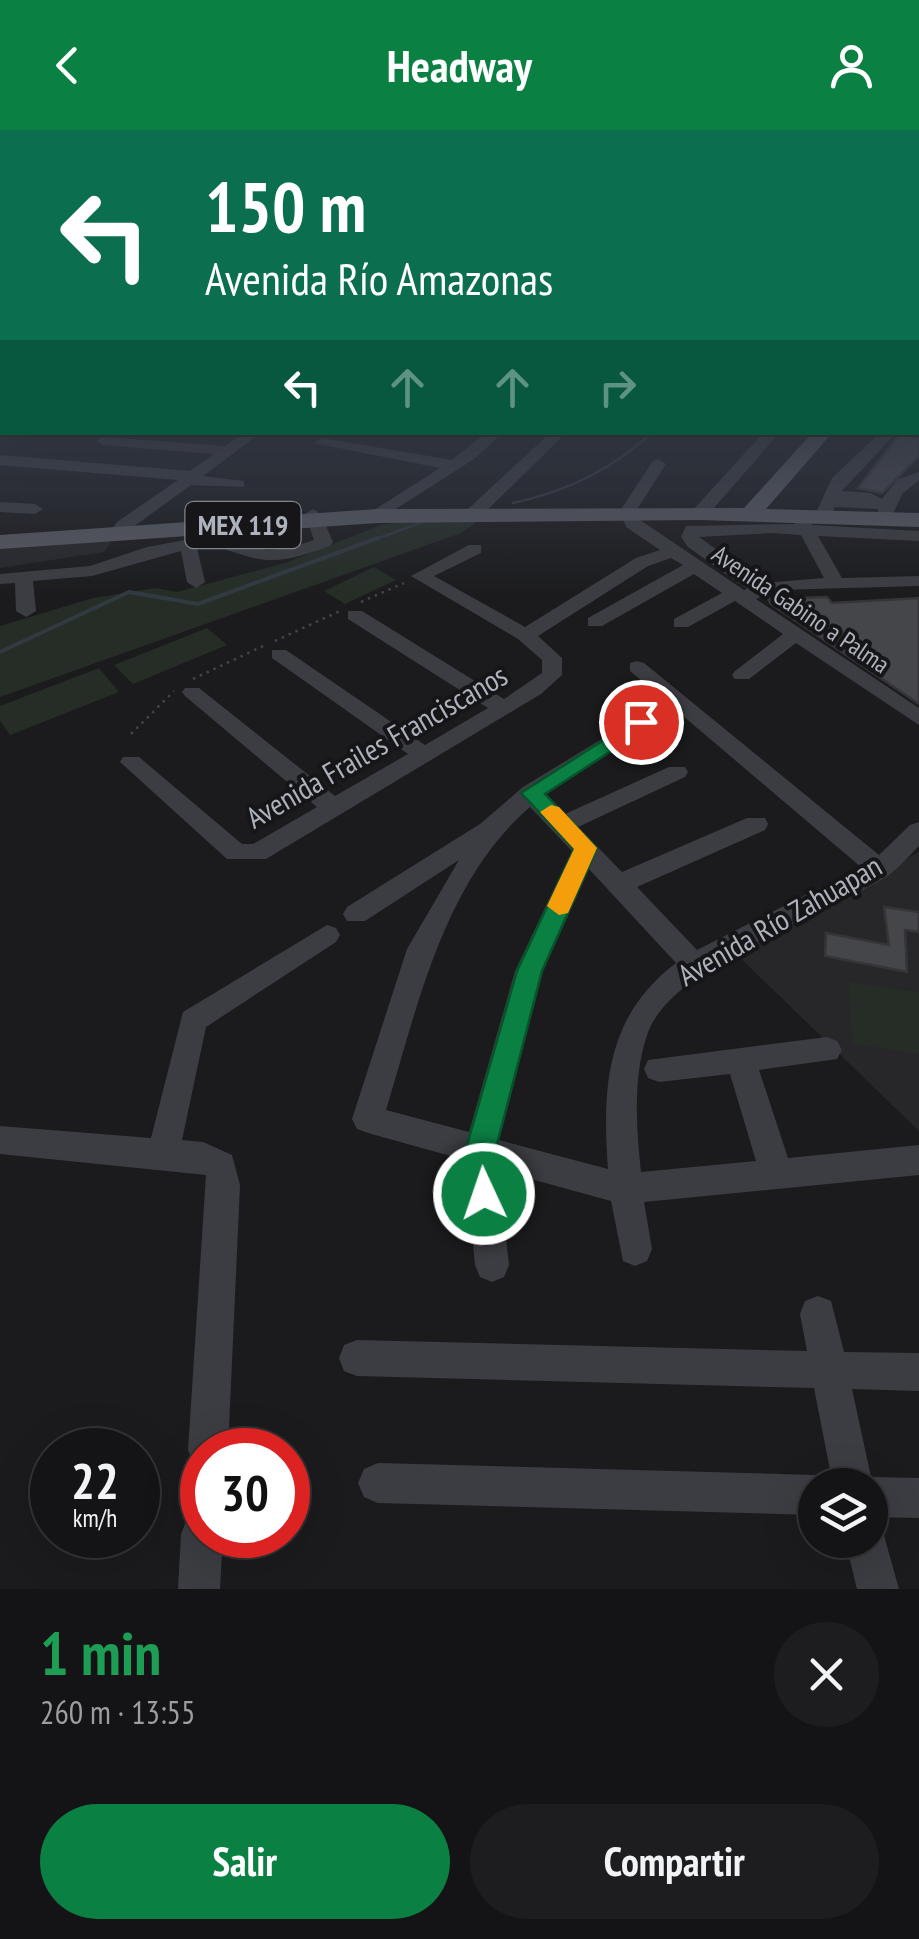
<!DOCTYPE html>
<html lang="es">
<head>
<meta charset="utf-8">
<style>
  :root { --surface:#141416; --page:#1d1d1f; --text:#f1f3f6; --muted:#9d9ea1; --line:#333335; --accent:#0b8043 }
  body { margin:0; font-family:"PT Sans Narrow",sans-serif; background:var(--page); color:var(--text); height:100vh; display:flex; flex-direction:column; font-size:38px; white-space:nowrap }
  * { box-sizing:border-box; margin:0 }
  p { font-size:32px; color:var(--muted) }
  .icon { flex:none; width:55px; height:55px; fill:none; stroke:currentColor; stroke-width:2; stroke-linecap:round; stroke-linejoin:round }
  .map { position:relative; height:1459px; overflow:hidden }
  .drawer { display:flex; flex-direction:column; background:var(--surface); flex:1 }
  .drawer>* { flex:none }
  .top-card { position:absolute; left:0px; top:0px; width:920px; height:305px; box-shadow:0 10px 40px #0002,0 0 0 2px var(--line); background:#0b6e4f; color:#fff; overflow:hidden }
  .tools { position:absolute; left:798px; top:1338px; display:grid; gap:20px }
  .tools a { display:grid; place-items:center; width:90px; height:90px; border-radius:50%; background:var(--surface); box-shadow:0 10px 40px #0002,0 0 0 2px var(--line); font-size:50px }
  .speed { position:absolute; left:30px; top:1298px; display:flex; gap:20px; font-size:50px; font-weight:700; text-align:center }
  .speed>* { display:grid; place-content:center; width:130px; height:130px; border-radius:50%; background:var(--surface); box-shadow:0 10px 40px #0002,0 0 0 2px var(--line); line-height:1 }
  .speed small { font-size:25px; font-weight:400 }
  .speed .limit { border:15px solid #d22; background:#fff; color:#111 }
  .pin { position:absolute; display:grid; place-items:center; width:85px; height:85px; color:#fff; margin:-42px; border:5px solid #fff; border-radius:50%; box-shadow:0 2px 10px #0007 }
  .me { position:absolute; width:110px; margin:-55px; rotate:357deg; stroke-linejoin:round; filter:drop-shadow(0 0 8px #0008) }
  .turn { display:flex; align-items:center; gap:35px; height:210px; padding:0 40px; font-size:45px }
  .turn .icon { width:130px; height:130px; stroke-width:2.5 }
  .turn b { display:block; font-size:70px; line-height:85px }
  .lanes { display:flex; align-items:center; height:95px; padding:0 40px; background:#0003; justify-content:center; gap:50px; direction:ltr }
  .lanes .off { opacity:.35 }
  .round { display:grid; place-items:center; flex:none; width:105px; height:105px; border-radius:52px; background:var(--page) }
  .summary { display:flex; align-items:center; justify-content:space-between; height:170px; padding:0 40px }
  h1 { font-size:60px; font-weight:800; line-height:75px; color:#1e9e55 }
  .primary-button { display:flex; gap:20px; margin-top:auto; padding:20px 40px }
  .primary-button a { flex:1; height:115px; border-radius:60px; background:var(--accent); color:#fff; font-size:40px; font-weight:800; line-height:115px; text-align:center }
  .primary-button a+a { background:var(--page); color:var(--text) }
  header { display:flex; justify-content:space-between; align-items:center; height:130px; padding:0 40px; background:var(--accent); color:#fff; font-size:45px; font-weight:800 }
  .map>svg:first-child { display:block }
</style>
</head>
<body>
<header><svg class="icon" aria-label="back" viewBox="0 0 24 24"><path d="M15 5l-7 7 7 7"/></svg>Headway<svg class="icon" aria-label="person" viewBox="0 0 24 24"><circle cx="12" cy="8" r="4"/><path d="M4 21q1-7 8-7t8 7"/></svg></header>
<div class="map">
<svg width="919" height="1459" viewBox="0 0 919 1459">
  <rect width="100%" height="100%" fill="#1b1b1d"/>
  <path fill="#27272a" d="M115,406L104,422L0,438V415Z
    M919,722V1001L735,823Z"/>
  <path fill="#252d26" d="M480,390L461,403L0,567V496L93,468L156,458L177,462L285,433L381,395L408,391Z
    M374,437L396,450L345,474L324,461Z
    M207,498L227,515L133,554L114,535Z
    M99,538L119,562L10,605L0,591V576Z
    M848,852L919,862V924L853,914Z"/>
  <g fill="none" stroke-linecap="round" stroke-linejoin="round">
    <path stroke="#313941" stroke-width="2.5" d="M513,373C568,361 611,340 653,302
      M371,411L422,392"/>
    <path stroke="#313941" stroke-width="4" d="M0,522L129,462L198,474L378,408"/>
  </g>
  <path fill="#45464a" stroke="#353539" stroke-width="2.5" d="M900,304L919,309V326L882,363L858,358Z
    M827,467L832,473L919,468V574L771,474L768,469Z
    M884,777L919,782V802L905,800L907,842L825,826L826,803L889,815Z"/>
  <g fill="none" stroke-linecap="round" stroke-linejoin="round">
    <path stroke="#424449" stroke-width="2.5" stroke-dasharray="2.5 5" stroke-linecap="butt" d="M361,472L404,453
      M275,511L340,481
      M193,549L263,516
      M131,604L174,561"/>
    <path fill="#3c3d42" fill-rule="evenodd" d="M919,272V282H918V272Z
      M245,302H262L203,346L244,351V357L191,355L118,408L109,403L117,392L178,350L0,335V325L190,341L214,324L103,315L96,311L103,307L225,316Z
      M487,302H504L474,329L377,391L369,386L371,382L440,338L314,313L322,308L452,330Z
      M551,302H567L478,389H466V381Z
      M764,302H780L706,387H694V379Z
      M881,302H897L842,361L870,363L882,369L898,349L919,342V350L902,364L889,393H877L878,379L835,377L828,391H816L814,387L832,348Z
      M658,329L666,334L636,381L640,390L744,460L747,459L688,417L681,407L686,396L795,394L792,388L800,383L806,384L812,395L919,401V411L818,406L842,448L919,446V456L777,460L756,469L919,578V595L796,513L749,549H735L732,545L735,541L783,504L735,471L688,497H674V489L722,463L694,444L602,496H588V488L683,435L671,428L648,436L538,506L562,528V545L541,564L266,729H227L120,632L123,627H139L242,714H253L317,677L185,566L182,562L185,558H199L335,666L408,624L272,528V520H286L425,615L488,578L348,489V481H362L504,569L542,543V530L518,509L411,446L469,415H481V423L434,446L525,497L636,428L660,420L626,397L620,381L653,331ZM772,403L801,405L824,448L763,453L699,407Z
      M0,372L35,374L43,379L35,384L0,382Z
      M313,379L321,384L333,412L330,416C310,423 290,431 268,430C243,429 223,413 197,418L205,452L196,458L187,452L181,421L92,446L33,451L36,481L26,487L16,481L15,453L0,454V444L90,436L147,417L213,405L267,420L290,418L314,410L305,384Z
      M637,531L644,533L879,725L910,695L919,692V716C909,726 898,739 886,747C825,785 670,835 647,905C633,947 636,998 641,1042L756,1031L730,944L659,952L648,948L644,939L648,930L827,907L837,911L842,920L837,929L759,940L788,1028L919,1015V1045L644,1072L652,1119L647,1131L635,1136L623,1131L611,1071L498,1040L509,1135L504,1147L492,1152L480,1147L475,1135L465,1030L368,1003L357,999L352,989L407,819L459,730L365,791H347L343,784L347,777L480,694L523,657L641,585L652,592L649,597L546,664L565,684L669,637H685L688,642L685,647L578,697L622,742L747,688H765L768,694L765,700L637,757L697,820L861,737L630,541V533ZM530,677L572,721L515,841L469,1002L386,980C418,875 444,751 530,677ZM589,739L676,833C606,886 602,957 608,1039L499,1010L543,841Z
      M327,795L336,798L340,805L336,812L206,897L182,1010L203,1012L232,1025L240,1055L228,1320H202V1337L194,1334L188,1320L206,1045L0,1024V996L151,1008L183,882Z
      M818,1166L831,1171L844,1222L919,1223V1261L852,1259L871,1347L919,1348V1388L870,1387V1355H833L814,1258L357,1246L344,1241L339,1228L344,1215L357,1210L807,1221L800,1184L805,1171Z
      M378,1333L815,1345L831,1355H815V1385L378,1373L364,1367L358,1353L364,1339Z
      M202,1383V1405H223L220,1459H178L181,1404L187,1389Z
      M870,1391L881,1395L899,1459H857L845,1410H870Z"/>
    <path fill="#585a61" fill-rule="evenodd" d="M813,302H833L766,379L919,383V397L700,390L377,393L0,419V405L377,379L744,378Z"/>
  </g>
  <linearGradient id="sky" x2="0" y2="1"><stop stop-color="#0f0f10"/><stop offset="0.56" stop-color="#393f4c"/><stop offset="1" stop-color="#393f4c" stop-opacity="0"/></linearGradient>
  <rect width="919" height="468" fill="url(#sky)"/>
  <path fill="#0b8043" stroke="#07532c" stroke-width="2.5" d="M641,586L651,592L648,597L545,664L597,718L542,841L495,1022L499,1064L495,1074L484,1078L474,1074L465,1022L517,841L574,719L521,663Z"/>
  <path fill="#f59e0b" d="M551,675L559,677L597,718L568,783L559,785L547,776L574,719L540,682Z"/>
  <g text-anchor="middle" stroke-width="8" stroke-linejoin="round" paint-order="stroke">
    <g font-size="25" fill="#aeb2bc" stroke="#161618">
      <text transform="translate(801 479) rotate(34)" y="9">Avenida Gabino a Palma</text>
    </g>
    <rect fill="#161618" stroke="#80838b" stroke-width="2.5" x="185.5" y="372" width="115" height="46" rx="8"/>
    <g font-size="28" font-weight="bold" fill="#aeb2bc">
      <text x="243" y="405">MEX 119</text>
    </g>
    <g font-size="30" fill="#aeb2bc" stroke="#161618">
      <text transform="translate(377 617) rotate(-30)" y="10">Avenida Frailes Franciscanos</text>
      <text transform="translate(780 791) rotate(-30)" y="10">Avenida Río Zahuapan</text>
    </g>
  </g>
</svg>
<div class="tools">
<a><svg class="icon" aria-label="layers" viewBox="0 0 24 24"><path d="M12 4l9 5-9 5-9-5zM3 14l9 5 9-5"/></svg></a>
</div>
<div class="speed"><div>22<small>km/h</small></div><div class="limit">30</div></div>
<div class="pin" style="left:641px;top:592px;background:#d93025"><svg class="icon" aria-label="arrive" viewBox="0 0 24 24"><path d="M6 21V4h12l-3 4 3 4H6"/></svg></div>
<svg class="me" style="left:484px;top:1064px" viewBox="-20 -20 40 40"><circle r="17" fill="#0b8043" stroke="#fff" stroke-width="3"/><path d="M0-11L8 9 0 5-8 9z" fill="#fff"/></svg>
<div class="top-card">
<div class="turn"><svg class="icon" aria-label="left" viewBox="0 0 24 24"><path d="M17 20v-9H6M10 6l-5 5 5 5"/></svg><div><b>150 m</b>Avenida Río Amazonas</div></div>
<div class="lanes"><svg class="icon" aria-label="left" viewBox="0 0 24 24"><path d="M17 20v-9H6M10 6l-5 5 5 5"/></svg><svg class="icon off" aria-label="ahead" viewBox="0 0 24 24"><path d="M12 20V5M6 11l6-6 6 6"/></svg><svg class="icon off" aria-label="ahead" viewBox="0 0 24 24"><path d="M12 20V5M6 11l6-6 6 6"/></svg><svg class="icon off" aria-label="right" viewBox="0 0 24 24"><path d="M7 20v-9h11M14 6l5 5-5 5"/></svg></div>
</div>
</div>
<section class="drawer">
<div class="summary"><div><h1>1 min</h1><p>260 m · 13:55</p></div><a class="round"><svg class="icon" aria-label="close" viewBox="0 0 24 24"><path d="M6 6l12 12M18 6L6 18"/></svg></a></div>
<div class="primary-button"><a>Salir</a><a>Compartir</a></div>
</section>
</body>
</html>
